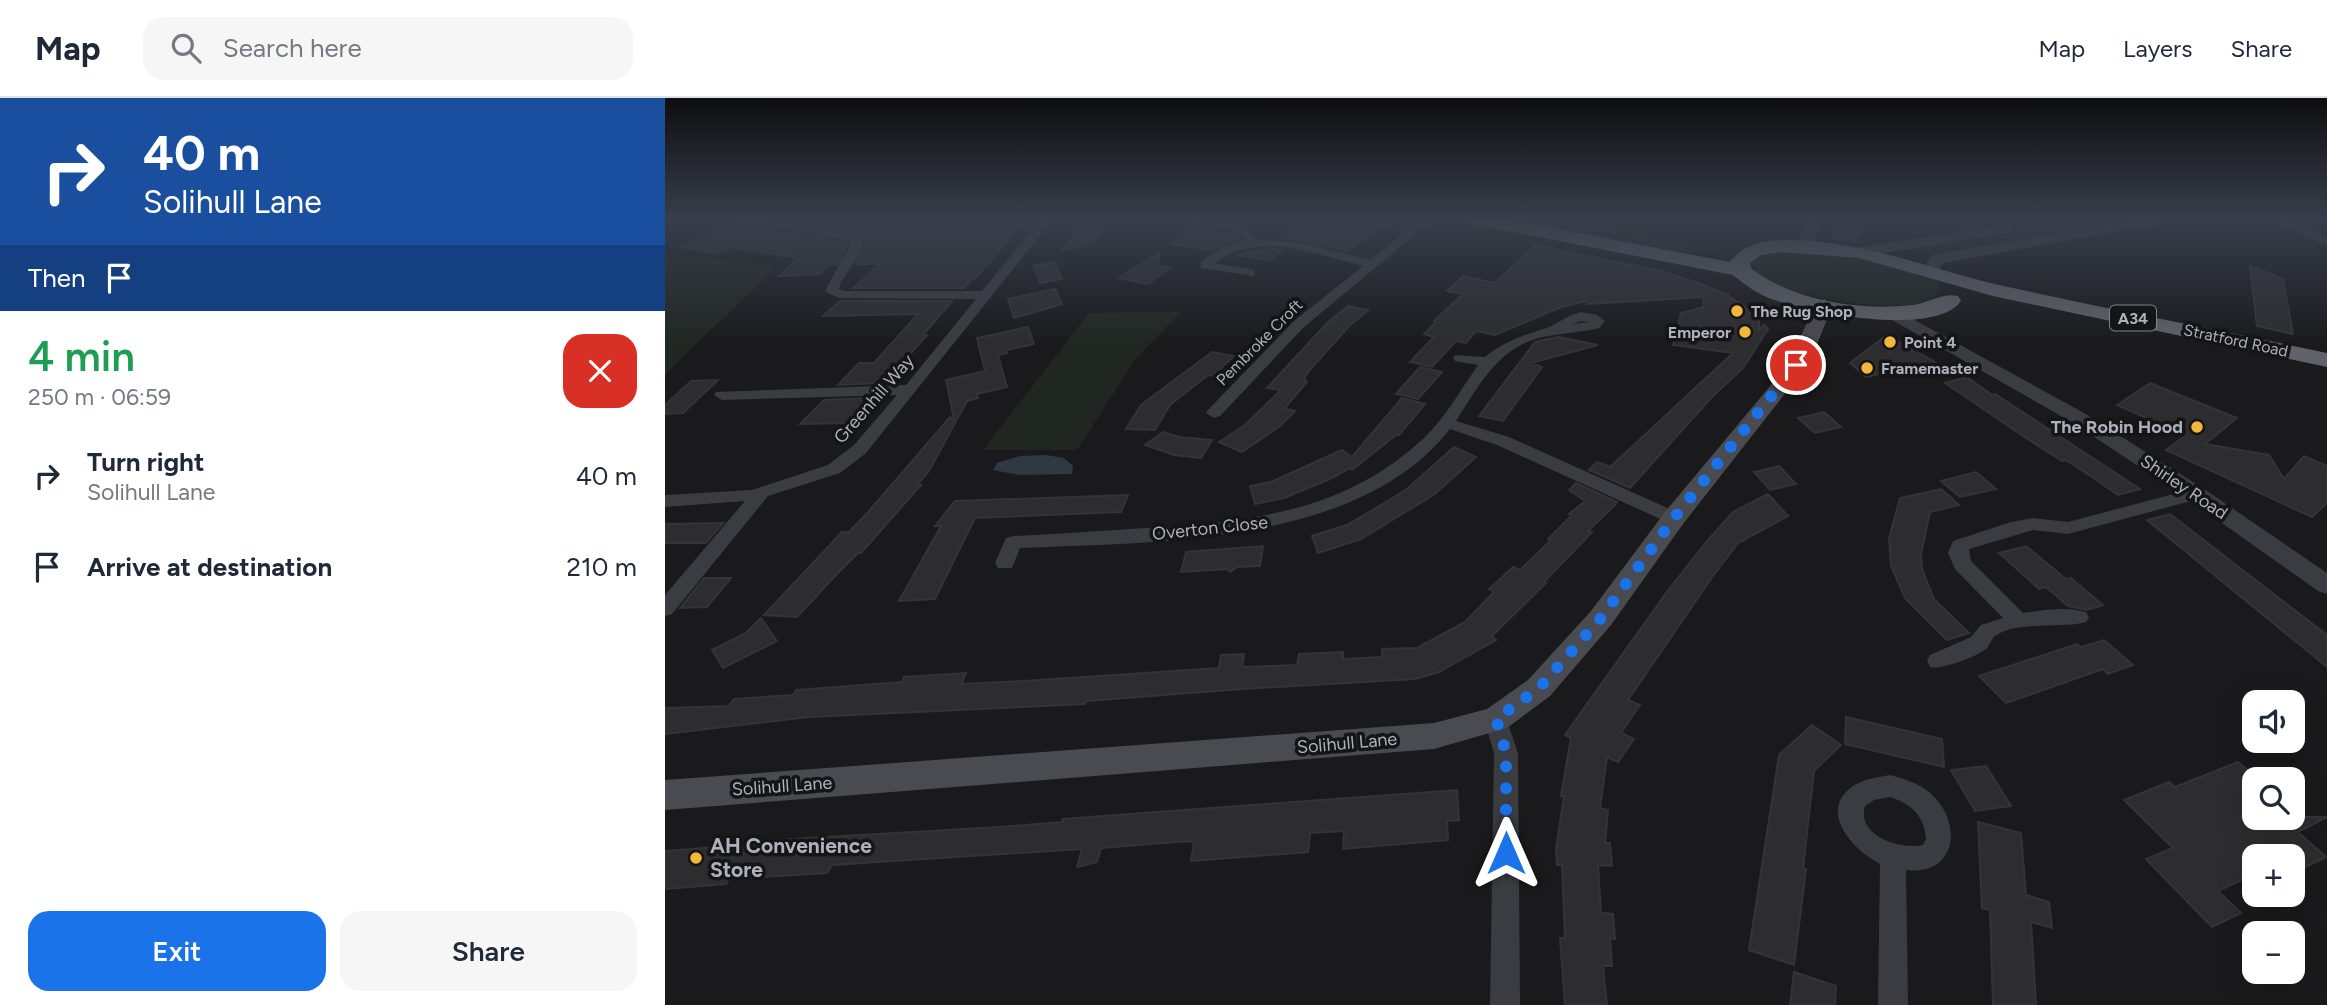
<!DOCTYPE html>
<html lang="en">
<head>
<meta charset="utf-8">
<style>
  :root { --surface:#fff; --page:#f6f6f7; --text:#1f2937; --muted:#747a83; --line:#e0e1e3; --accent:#1a73e8 }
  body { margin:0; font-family:Figtree,sans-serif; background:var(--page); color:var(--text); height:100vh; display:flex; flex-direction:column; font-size:26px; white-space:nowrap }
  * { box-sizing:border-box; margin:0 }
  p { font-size:23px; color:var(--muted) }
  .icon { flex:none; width:38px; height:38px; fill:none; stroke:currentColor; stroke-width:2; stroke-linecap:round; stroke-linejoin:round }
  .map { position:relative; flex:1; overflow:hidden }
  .details { display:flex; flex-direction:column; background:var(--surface); width:665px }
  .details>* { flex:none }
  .hud { background:#1a4fa0; color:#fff; overflow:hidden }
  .tools { position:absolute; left:1577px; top:592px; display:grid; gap:14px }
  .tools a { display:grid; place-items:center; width:63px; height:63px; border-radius:14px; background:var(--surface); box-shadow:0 7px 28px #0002; font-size:35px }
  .pin { position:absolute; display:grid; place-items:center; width:60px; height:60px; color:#fff; margin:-30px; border:4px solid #fff; border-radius:50%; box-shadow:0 2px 7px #0007 }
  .me { position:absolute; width:77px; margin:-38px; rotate:0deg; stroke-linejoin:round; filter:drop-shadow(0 0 5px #0008) }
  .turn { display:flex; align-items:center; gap:24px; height:147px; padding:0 28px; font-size:32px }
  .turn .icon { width:91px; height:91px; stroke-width:2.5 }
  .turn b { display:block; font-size:49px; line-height:60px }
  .then { display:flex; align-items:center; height:66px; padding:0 28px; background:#0003; gap:14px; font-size:26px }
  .round { display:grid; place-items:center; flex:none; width:74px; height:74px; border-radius:21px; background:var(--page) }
  .summary { display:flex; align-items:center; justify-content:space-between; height:119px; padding:0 28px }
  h1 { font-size:42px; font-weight:600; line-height:52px; color:#1e9e55 }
  .button { display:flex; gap:14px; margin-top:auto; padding:14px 28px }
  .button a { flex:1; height:80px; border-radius:21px; background:var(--accent); color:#fff; font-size:28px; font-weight:600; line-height:80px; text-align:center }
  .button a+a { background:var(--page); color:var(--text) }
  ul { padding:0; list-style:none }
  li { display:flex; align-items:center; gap:21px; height:91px; padding:0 28px }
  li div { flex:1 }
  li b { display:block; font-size:26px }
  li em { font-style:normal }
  header { display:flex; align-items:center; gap:42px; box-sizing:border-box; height:98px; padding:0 35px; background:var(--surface); border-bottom:2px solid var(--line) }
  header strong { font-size:33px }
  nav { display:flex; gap:38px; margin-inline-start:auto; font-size:24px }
  .search { width:490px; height:63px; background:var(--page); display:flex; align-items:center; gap:18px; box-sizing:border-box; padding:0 24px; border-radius:21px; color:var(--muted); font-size:26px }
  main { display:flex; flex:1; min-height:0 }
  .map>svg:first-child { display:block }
</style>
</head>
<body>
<header>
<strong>Map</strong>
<div class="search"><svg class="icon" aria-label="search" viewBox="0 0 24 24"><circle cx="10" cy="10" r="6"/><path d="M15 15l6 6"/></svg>Search here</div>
<nav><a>Map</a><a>Layers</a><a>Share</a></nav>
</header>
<main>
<section class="details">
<div class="hud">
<div class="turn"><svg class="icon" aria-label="right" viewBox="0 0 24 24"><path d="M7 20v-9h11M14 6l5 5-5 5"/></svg><div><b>40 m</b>Solihull Lane</div></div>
<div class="then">Then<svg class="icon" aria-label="arrive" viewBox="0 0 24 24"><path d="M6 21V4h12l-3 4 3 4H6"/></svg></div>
</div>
<div class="summary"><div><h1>4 min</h1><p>250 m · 06:59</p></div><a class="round" style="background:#d93025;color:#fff"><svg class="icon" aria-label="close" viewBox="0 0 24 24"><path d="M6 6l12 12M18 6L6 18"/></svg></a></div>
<ul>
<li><svg class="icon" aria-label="right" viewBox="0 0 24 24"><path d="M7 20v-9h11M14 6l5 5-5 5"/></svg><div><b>Turn right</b><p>Solihull Lane</p></div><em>40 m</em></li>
<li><svg class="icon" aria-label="arrive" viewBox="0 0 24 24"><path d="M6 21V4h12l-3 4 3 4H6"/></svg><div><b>Arrive at destination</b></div><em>210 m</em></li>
</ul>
<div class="button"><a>Exit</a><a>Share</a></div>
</section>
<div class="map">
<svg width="1662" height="907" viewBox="0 0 1662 907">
  <rect width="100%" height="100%" fill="#1a1a1c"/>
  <path fill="#202721" d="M834,120H874L1058,153L1014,154Z
    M1430,120H1478L1268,157L1249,151Z
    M1106,153L1178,156L1260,177L1272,184L1275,193C1256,224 1125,199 1098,181C1092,177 1089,171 1086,164Z
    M0,155L110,169L0,277Z
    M516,214L470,262L412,352H318L424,215Z"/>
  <path fill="#2f3941" d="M381,357L399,360L408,368L407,376L355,377L328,372L332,365L355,358Z"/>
  <path fill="#2d2d30" stroke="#343438" stroke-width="2" d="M101,120H362L310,181H307L299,190H188L215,166H191L201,144L198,139L161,129Z
    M424,120L435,136L427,146L397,152Z
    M647,120H729L683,153L617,139Z
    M1177,120H1200L1190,144L1168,141Z
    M62,127L155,139L182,147L172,166H164L155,176L114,178L133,160L65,149L52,155L15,149L53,132L61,134Z
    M531,130L570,137L575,141L558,145L548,153L507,146Z
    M870,147L996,173L1036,186L1064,197H1062L1079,208L1094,223V232L1099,227L1103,231L1078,270L1047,299L965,390L924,372L932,364L945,369L1068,255L1008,247L1016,215L1039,209L1038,199L922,206L921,203L896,209L830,237L811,233L801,245L791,243L767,269L745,264L769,239L759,236L771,224L769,223L798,196L782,193L798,178L830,185Z
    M604,151L617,152L604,162L571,157Z
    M495,154L492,167L505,170L483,186L454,180Z
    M390,164L397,181L375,185L369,168Z
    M1585,168L1618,181L1628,236L1592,228Z
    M390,191L397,206L349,220L343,201Z
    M175,203H287L258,237H262L219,285L173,287L194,265H209L253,216L158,218Z
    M683,208L703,212L684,228L644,273L639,281L642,284L619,311L630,313L615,328L577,354L554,344L580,327L616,292L602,290L663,224Z
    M363,229L369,246L341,252L342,255L333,257L342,289L312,296L313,300L302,303L264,373L252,387H256L196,455H193L170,478L132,519L99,517L177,434H184L205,412L285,319L289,322L281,282L320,273L312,240Z
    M1222,237L1270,264L1201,279L1185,265Z
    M893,239L933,247L866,265L877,269L838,323L814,318L870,244Z
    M547,254L569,258L547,278L543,277L505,307L490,332L461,331L476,307Z
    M755,269L777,274L753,301L731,296Z
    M1302,279L1327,297L1330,296L1475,391L1453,397L1421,375L1401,362L1397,363L1358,338L1280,285Z
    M53,282L18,315L0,316V307L26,283Z
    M1485,285L1572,320L1540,346L1604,357L1619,381L1639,358L1662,368V405L1647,419L1501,352L1521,337L1452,307Z
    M205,300L184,325L135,326L159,302Z
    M737,300L760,306L734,337H731L687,372L685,370L665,381L619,400L590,406L585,388L606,384L677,352L687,359Z
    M1159,314L1176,329L1150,335L1133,320Z
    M498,334L514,339L547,342L536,360L509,357L480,347Z
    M789,349L811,359L770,396L696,441L653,455L647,438L682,427L726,401L743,390Z
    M1114,368L1131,386L1105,392L1089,374Z
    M1311,374L1331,391L1295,399L1276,383Z
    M911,385L952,404L950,407L923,433L927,434L879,484L881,485L827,538L831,542L774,574L750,581L577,591L421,603L420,606L144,619L0,636V610L64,608L69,601L128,597L131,592L237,584L239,579L301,575L296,586L359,583L554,570L556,557L579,556L577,569L607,568L632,567L634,556L678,554V561L717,559V551L752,550L800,524L829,494L824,491L848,469L855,472L886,442L883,441L907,417L904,416L920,403L904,392Z
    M1276,391L1294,407L1265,414L1256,456L1257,471L1269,501L1304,535L1282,542L1240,500L1226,468L1224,440L1235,400Z
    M1103,396L1123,418L1073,445L1048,478L963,602L975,607L956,635L969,641L953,664L942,659L935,710L943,712L940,745H945L947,768L933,767L936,815L948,816L950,841L945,840L947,868H938L942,907H900L895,840H900L897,767H892L891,750L899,698H896L906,640L900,637L1004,491L1043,442L1068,414Z
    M463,397L456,414L310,420L270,501L234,503L276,428H270L290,403Z
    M1505,416L1662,537V569L1482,422Z
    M58,425L41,445H0V426Z
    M598,448L595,468L572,469L565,474L562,471L516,474L521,454Z
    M1361,448L1401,481L1406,480L1438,507L1422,512L1403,508L1381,489L1374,491L1334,455Z
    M39,480H66L42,509L15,510Z
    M96,520L112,543L58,570L47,552L81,535Z
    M1439,542L1468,567L1443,576L1438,571L1341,605L1314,578L1412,546L1416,549Z
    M1181,619L1277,641L1279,669L1180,646Z
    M1147,627L1176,647L1149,673L1138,770L1141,771L1129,867L1084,852L1114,657Z
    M1573,664L1589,678V719H1662L1633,734L1661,759L1628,775V758H1589V776L1553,793L1576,815L1547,829L1481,761L1508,750L1459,702L1504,684L1510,689Z
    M1321,668L1333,687L1346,708L1310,713L1286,672Z
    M792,692L794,722L782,723L783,742L678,751L679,733L645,735L643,754L526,763L529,745L524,743L436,750L432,764L412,769L417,751L167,767L162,775L64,781L61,786L0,791V753L92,746L94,743L334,729L397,724L398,721Z
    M1313,724L1356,735L1361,797L1384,804L1387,830L1366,824L1371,907H1328L1325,812L1317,810Z
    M1129,874L1171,888L1170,907H1125Z"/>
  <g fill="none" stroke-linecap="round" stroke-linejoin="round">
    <path fill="#3b3c41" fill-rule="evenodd" d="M52,120C101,120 150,127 196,140L198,143L194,156L175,186L174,191L180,193H317L377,120H389L201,355L175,375L103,398L7,516L0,518V497L80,403L0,409V397L87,392L163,367L189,347L232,297L57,302L49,297L51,294L241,287L311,201L174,200L160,193L186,145L156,136L57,124L53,123Z
      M515,120L575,127L593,141L640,146L705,162L757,120H770L639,229L555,318L549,320L541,315L543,312L629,223L698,168C650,156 594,132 550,165L589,172V178L536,170V164L559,148L580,142L571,134L515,124Z
      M1601,120H1616L1662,140V148Z
      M916,214L932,217L940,223L934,230C914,235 894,235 874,240C832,251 813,289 791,323L844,339L1016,416L1018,420L1016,424H1002L832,347L785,331C694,448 489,444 355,450L347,470H333L330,465L341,440L348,438C398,436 448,432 497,429C596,422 683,411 759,340C781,319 796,291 813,267L790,263L788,260L790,257L820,259C839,243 857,238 881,230C893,226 902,217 916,214ZM916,223L924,224L907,226Z
      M1531,390L1537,392L1540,396L1537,400L1403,436L1368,432L1304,451L1306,463L1358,515C1379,512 1401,508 1421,514L1424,519L1421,524C1399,531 1350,522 1330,538C1326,541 1325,548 1321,551C1311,559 1277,572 1265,569L1262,563L1265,557L1306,539L1316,527L1338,520L1290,471L1283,455L1288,443L1346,424L1368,420L1403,424Z
      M831,612L839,614L853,655L855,907H825L829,655L819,621L823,614Z
      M1225,677C1239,681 1254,685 1265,695C1298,723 1293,778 1241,772L1243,907H1213L1215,766C1191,754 1155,718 1183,692C1195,681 1210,680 1225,677ZM1225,699C1246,705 1260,719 1261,741L1258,747C1235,752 1191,738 1200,708L1209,702Z"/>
    <path fill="#3b3c41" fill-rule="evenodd" d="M1143,120H1157L1152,135L1151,148L1143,153L1135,148L1136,135Z
      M1480,120H1511L1504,124L1278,165L1271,176L1265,178L1257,173L1266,158L1272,156Z
      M1340,127L1345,129L1348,132L1345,135L1195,159L1187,154L1195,149Z
      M1226,209L1419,315L1539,391L1662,475V496L1653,493L1523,401L1405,323L1220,218L1217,214L1220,210Z"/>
    <path fill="#494b51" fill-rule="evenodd" d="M1159,201L1168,207L1150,251L1126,288L1018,426L946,527L885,598L842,630L769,651L0,712V682L769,625L822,611L863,582L926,513L1000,414L1111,281L1130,251L1150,207Z"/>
    <path fill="#5f6269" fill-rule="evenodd" d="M799,120H836L1065,164C1077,147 1096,143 1116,142C1192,140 1261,170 1334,187C1443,211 1553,232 1662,255V269L1328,198L1194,160L1116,154L1096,157L1085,165L1087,171C1129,203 1194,213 1246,207C1262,206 1277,194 1293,198L1296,203C1270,240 1140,214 1104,200C1091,195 1079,186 1068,177L808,126L801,124Z"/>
  </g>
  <linearGradient id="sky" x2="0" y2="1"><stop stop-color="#0e0e0f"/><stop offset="0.49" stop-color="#383e4b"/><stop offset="1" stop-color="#383e4b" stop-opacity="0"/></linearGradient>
  <rect width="1662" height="247" fill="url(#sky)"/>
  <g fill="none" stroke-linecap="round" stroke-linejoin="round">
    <path stroke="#1a73e8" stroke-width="12" stroke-dasharray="0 21.6" d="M841,755V655L831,621L874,590L936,520L1009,420L1131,267"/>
  </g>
  <g fill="#f3b73b" stroke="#151517" stroke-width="2.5">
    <circle cx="1072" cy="213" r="7"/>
    <circle cx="1080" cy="234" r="7"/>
    <circle cx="1225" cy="244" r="7"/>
    <circle cx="1202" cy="270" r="7"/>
    <circle cx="1532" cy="329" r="7"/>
    <circle cx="31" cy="760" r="7"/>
  </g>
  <g text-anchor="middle" stroke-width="7" stroke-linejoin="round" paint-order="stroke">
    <g font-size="16" font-weight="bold" fill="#acb1bc" stroke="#151517" text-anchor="start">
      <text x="1086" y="219">The Rug Shop</text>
      <text x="1066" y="240" text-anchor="end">Emperor</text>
      <text x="1239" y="250">Point 4</text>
      <text x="1216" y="276">Framemaster</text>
    </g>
    <rect fill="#151517" stroke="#7f828a" stroke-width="2" x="1445" y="207.5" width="46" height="25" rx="5"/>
    <g font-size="16" font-weight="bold" fill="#acb1bc">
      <text x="1468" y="226">A34</text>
    </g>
    <g font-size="16" fill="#acb1bc" stroke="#151517">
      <text transform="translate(1571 242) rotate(12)" y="6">Stratford Road</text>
      <text transform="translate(594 244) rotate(-45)" y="6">Pembroke Croft</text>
    </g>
    <g font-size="18" fill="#acb1bc" stroke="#151517">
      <text transform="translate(209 301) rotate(-49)" y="6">Greenhill Way</text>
      <text transform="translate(1519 389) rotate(34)" y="6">Shirley Road</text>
      <text transform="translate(545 430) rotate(-6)" y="6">Overton Close</text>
      <text transform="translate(682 645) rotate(-5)" y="6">Solihull Lane</text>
      <text transform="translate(117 688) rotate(-4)" y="6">Solihull Lane</text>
    </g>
    <g font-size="18" font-weight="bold" fill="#acb1bc" stroke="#151517" text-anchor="end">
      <text x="1518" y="335">The Robin Hood</text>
    </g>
    <g font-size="21" font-weight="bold" fill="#acb1bc" stroke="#151517" text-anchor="start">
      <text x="45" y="755">AH Convenience<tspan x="45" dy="24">Store</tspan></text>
    </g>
  </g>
</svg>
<div class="tools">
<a><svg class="icon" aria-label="sound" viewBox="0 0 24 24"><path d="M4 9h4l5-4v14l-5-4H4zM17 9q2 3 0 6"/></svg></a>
<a><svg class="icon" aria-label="search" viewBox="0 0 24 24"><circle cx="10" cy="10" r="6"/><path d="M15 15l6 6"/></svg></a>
<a>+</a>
<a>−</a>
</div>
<div class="pin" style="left:1131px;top:267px;background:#d93025"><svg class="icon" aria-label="arrive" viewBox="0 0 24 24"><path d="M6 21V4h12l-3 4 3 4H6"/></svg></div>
<svg class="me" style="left:841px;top:755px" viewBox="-20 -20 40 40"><path d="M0-17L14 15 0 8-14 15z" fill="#1a73e8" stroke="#fff" stroke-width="4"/></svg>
</div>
</main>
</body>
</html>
